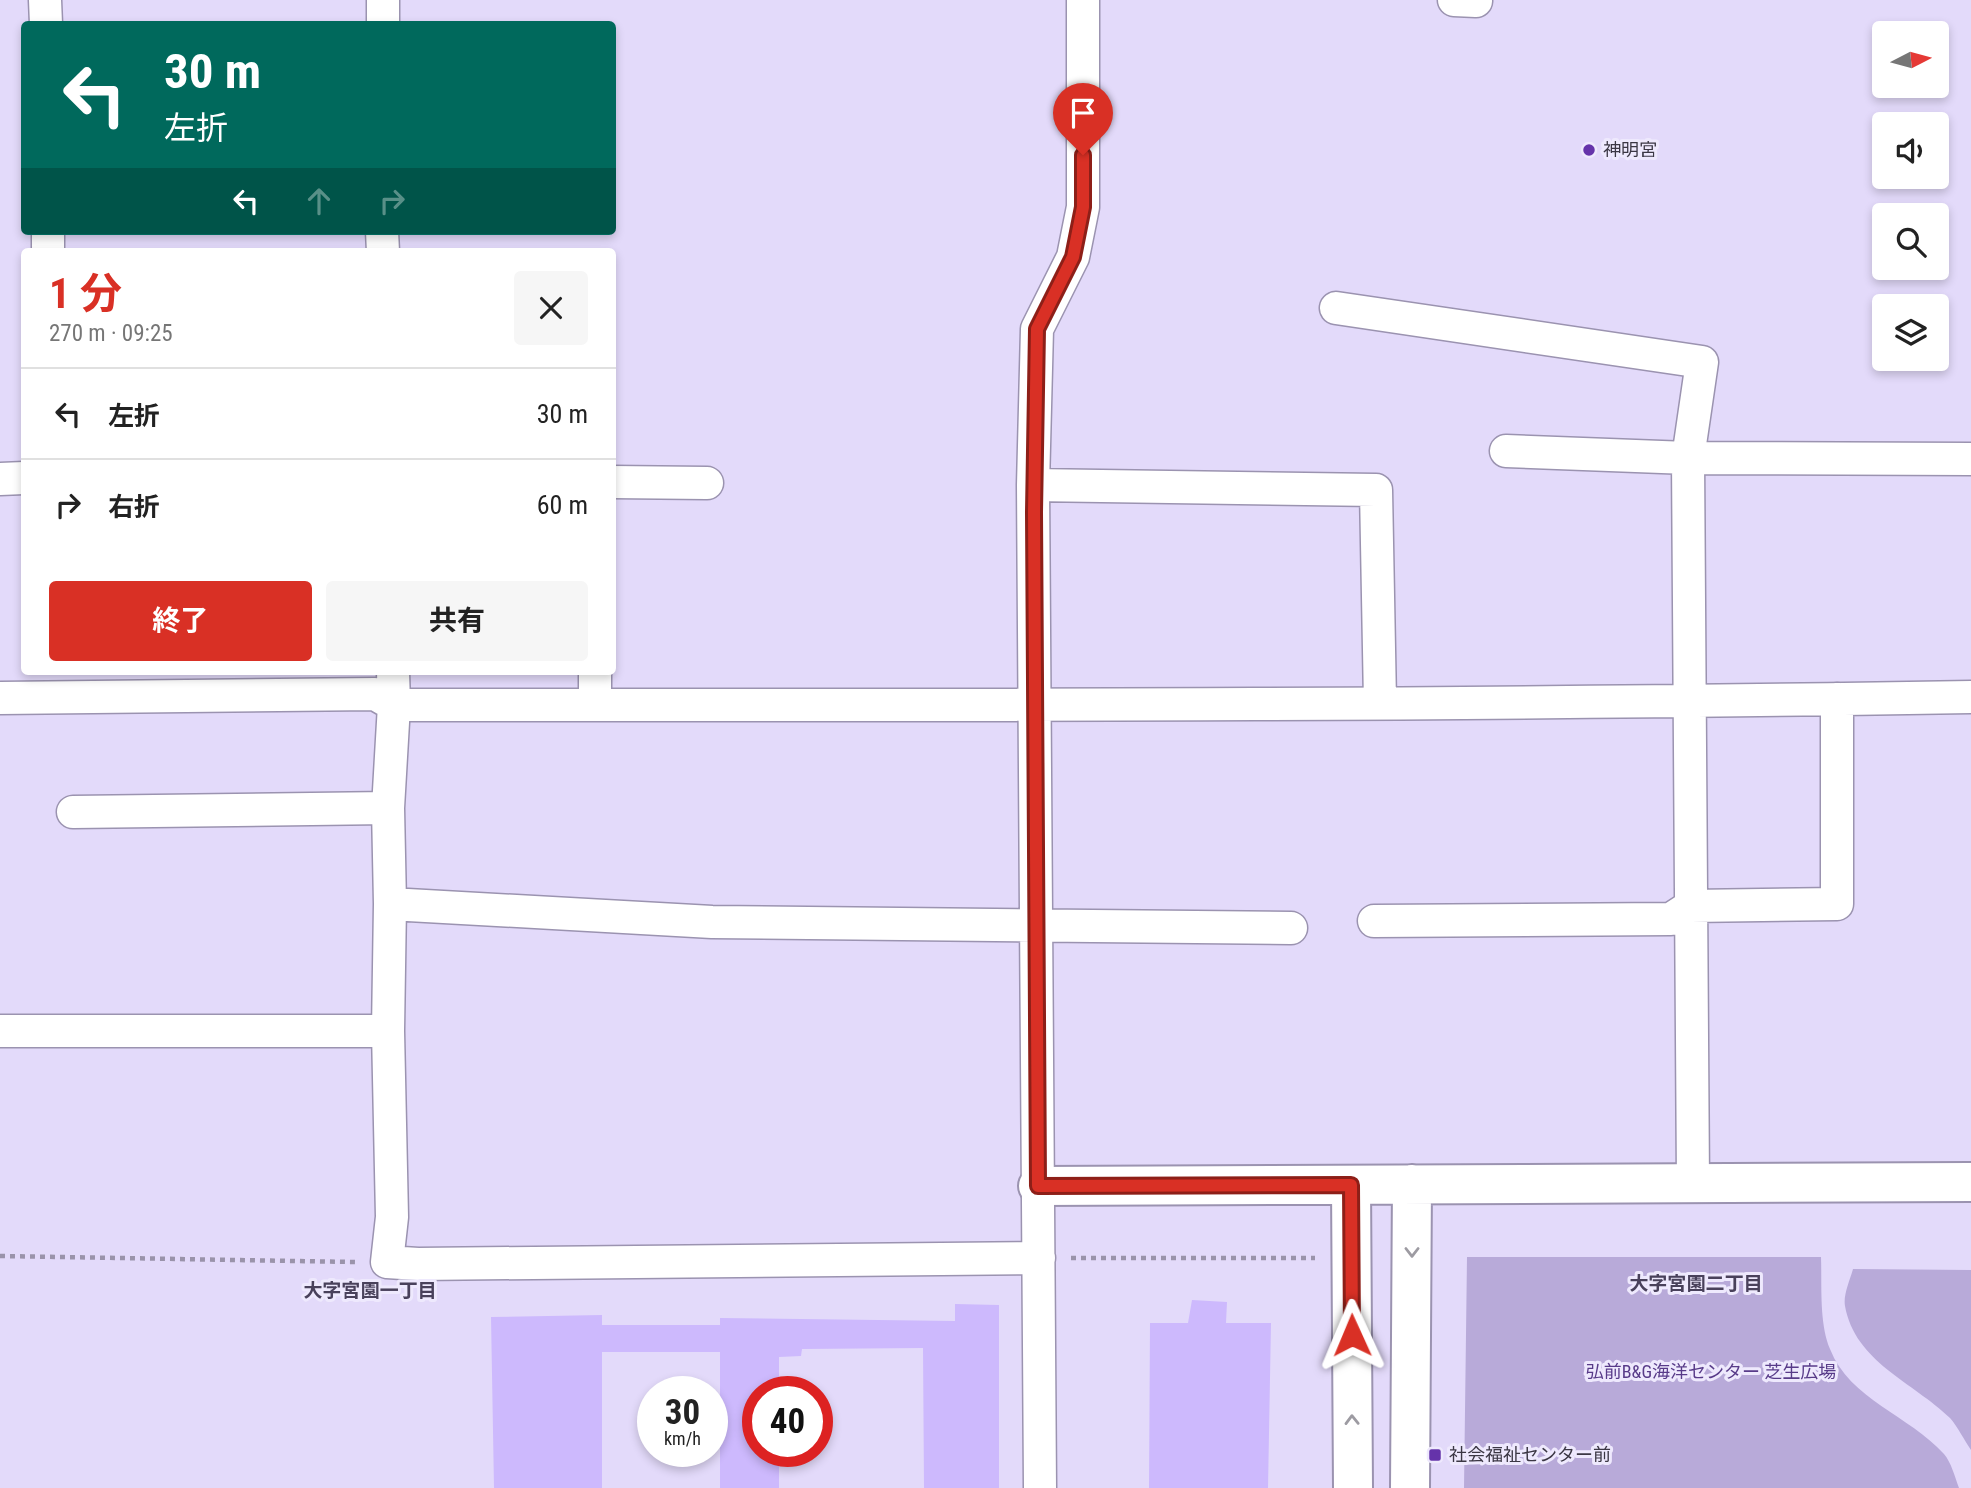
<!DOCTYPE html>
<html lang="ja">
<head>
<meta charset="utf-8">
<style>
  :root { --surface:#fff; --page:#f6f6f6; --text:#222; --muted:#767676; --line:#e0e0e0; --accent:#d93025 }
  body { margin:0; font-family:"Roboto Condensed","Noto Sans JP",sans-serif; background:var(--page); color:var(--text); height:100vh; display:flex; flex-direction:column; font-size:26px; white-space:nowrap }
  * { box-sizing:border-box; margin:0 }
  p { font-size:23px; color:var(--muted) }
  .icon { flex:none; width:38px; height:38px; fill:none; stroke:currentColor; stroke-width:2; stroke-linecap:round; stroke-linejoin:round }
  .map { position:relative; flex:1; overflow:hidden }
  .side { position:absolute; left:21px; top:248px; width:595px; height:427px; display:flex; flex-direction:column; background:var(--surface); border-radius:7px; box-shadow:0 4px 10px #0003 }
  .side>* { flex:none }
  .hud { position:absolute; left:21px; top:21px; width:595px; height:214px; border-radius:7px; box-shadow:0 4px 10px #0003; background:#00695c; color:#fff; overflow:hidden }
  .needle { width:46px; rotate:84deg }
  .fabs { position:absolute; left:1872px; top:21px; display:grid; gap:14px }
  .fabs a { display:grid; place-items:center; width:77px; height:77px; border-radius:7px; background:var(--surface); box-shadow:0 4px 10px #0003; font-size:35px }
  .speed { position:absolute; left:637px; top:1376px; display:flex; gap:14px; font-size:35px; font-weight:700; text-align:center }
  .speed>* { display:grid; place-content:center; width:91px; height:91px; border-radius:50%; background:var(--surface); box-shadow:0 4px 10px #0003; line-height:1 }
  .speed small { font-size:18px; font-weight:400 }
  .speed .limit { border:10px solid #d22; background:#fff; color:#111 }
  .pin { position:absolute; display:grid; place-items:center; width:60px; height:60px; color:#fff; margin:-72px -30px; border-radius:50% 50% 50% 0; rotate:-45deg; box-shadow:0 0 7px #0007 }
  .pin .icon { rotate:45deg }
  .me { position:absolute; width:77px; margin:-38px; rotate:359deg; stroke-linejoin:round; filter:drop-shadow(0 0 5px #0008) }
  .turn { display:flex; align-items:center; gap:24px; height:147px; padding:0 28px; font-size:32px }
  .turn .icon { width:91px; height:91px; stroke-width:2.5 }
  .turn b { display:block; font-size:49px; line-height:60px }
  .lanes { display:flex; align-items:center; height:66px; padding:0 28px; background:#0003; justify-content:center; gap:35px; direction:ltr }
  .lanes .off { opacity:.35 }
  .round { display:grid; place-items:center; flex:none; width:74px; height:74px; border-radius:7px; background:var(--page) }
  .overview { display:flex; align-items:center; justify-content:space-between; height:119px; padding:0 28px }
  h1 { font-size:42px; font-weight:700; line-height:52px; color:var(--accent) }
  .action { display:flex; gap:14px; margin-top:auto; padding:14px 28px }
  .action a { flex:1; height:80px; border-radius:7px; background:var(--accent); color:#fff; font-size:28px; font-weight:700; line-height:80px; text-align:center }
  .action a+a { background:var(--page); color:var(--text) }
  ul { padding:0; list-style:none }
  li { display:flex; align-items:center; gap:21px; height:91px; padding:0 28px; border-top:2px solid var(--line) }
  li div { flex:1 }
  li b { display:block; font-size:26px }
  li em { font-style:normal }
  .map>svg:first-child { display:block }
</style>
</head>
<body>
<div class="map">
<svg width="1971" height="1488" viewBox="0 0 1971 1488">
  <rect width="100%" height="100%" fill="#e3dafa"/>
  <path fill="#b8aad9" d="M1467,1257H1821C1822,1285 1819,1323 1830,1349C1850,1400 1909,1415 1944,1454C1951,1462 1955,1477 1959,1488H1464Z
    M1853,1269L1971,1270V1450C1964,1440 1958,1427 1950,1418C1913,1382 1855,1362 1845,1306C1843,1295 1850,1280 1853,1269Z"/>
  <path fill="#cdb9fd" d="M1192,1300L1227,1302L1226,1323H1271L1268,1488H1149L1150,1323H1188Z
    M955,1304L999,1305V1488H924L923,1348L802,1349L801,1356L779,1357V1391H758V1451H779V1488H720V1352H602V1488H494L491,1317L602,1315V1325H720V1318L955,1321Z"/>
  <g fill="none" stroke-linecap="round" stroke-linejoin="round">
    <g stroke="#9b93b0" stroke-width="35">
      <path id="minor" d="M45,0L46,24
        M1454,0L1476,1
        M383,24V0
        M382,231L383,252
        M48,252V231
        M1336,308L1702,362L1688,458L1693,1183
        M1506,451L1688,458L1971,459
        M0,479L24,478
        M612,482L707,483
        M1033,485L1376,490L1380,702
        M393,672L394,705L388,808L390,904L388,1031L392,1217L387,1262L418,1264L1039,1258
        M595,672V705
        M0,698L375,694L394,705C920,705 1446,706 1971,697
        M73,812L388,808
        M390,904L712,922L1291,928
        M1374,921L1671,919L1691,906L1837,904V699
        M0,1031H388
        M1040,1488L1033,485L1037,329L1073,257L1083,207V0"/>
    </g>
    <g stroke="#9b93b0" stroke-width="42">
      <path id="tertiary" d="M1351,1185L1353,1488
        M1038,1186L1971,1182
        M1410,1488L1412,1184"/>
    </g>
    <path stroke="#9a93aa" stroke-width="4.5" stroke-dasharray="5 5" stroke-linecap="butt" d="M0,1256L355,1262
      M1071,1258H1315"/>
    <use href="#minor" stroke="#fff" stroke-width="32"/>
    <use href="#tertiary" stroke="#fff" stroke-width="38"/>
  </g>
  <defs><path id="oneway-chevron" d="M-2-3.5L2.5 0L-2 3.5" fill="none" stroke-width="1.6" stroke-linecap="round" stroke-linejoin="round" transform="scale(1.75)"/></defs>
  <g stroke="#9d9ba2">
    <use href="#oneway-chevron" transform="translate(1412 1252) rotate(90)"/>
    <use href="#oneway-chevron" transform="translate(1352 1420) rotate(-91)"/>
  </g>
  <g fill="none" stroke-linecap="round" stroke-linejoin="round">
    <g stroke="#8d1f18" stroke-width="18">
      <path id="route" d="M1083,155V207L1073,257L1037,329L1034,512L1038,1186L1351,1185L1352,1335"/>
    </g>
    <use href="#route" stroke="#d93025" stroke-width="12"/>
  </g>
  <g fill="#6533aa" stroke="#eee9fd" stroke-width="2.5">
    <circle cx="1589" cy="150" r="7"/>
    <rect x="1428" y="1448" width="14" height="14" rx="3.5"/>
  </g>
  <g text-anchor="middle" stroke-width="6" stroke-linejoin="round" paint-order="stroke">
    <g font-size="18" fill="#3b3744" stroke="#eee9fd" text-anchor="start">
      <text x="1603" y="156">神明宮</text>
      <text x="1449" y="1461">社会福祉センター前</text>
    </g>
    <g font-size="18" fill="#583b89" stroke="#eee9fd">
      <text x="1711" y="1378">弘前B&amp;G海洋センター 芝生広場</text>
    </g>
    <g font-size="19" font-weight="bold" fill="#49415b" stroke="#eee9fd">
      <text x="1696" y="1290">大字宮園二丁目</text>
      <text x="370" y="1297">大字宮園一丁目</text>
    </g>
  </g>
</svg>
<div class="fabs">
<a><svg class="needle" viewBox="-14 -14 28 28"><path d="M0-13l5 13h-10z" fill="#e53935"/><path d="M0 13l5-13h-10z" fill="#767676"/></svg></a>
<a><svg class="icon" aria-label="sound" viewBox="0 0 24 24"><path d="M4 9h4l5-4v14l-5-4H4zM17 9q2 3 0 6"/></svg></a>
<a><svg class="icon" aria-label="search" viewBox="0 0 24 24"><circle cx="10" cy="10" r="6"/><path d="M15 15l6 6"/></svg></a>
<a><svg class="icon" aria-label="layers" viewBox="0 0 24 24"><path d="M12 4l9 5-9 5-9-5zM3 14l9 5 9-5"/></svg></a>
</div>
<div class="speed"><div>30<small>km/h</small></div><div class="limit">40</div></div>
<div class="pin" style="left:1083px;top:155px;background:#d93025"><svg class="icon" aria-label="arrive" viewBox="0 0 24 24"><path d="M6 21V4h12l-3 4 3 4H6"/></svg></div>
<svg class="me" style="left:1352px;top:1335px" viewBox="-20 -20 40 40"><path d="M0-17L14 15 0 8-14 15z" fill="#d93025" stroke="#fff" stroke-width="4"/></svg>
<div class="hud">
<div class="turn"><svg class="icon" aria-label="left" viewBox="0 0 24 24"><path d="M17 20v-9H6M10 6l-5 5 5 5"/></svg><div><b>30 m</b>左折</div></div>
<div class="lanes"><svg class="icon" aria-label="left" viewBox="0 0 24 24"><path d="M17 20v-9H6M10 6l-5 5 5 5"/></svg><svg class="icon off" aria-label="ahead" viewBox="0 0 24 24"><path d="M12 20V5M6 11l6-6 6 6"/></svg><svg class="icon off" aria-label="right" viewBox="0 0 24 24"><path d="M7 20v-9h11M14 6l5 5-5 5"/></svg></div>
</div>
<section class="side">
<div class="overview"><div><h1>1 分</h1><p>270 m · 09:25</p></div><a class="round"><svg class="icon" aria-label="close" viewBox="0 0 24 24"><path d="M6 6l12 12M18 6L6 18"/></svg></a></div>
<ul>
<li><svg class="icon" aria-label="left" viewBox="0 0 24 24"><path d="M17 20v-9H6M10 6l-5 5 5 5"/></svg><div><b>左折</b></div><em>30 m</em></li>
<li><svg class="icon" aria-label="right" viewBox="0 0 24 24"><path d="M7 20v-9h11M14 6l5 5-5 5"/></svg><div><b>右折</b></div><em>60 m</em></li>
</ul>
<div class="action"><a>終了</a><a>共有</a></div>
</section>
</div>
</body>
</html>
